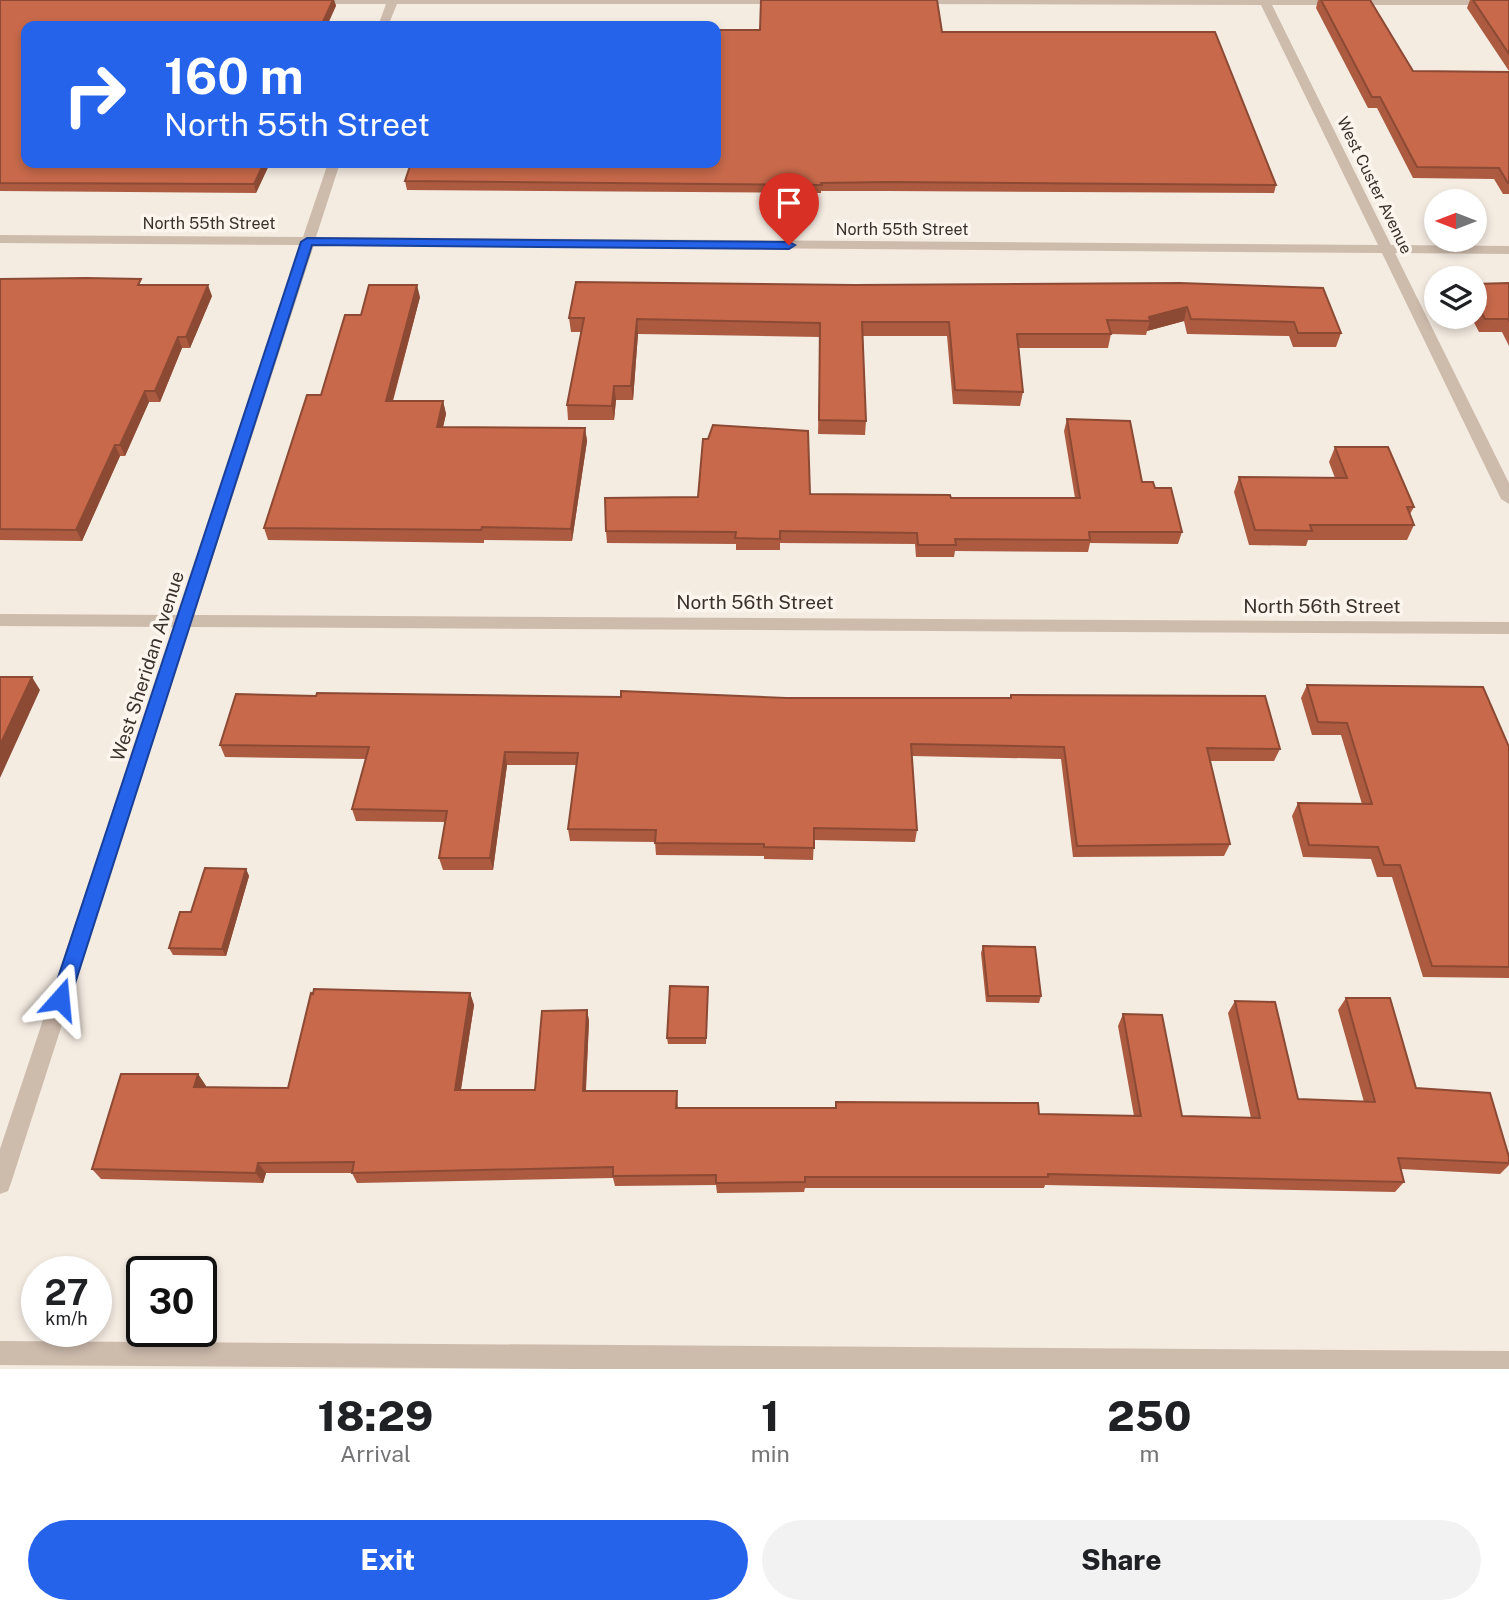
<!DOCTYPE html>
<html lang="en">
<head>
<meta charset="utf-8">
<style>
  :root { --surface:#fff; --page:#f2f2f2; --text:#202124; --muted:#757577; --accent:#2563eb }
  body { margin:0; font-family:"Public Sans",sans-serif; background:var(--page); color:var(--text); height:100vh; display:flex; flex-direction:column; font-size:26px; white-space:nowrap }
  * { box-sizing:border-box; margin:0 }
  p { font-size:23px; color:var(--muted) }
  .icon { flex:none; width:38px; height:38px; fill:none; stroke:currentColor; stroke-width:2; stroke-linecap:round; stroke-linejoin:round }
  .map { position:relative; height:1369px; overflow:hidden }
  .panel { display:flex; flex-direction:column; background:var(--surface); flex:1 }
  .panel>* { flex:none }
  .top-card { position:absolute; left:21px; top:21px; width:700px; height:147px; border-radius:14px; box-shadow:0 4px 10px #0003; background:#2563eb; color:#fff; overflow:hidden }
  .needle { width:46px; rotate:270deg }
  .controls { position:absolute; left:1424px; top:189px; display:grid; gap:14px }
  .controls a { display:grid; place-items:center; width:63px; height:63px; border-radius:50%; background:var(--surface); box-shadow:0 4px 10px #0003; font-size:35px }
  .speed { position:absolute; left:21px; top:1256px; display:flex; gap:14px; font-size:35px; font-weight:700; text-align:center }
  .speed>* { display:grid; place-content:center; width:91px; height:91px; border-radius:50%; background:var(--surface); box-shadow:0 4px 10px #0003; line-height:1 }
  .speed small { font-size:18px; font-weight:400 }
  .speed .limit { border:4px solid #111; border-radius:10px; background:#fff; color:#111 }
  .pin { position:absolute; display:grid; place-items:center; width:60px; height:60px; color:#fff; margin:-72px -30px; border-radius:50% 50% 50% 0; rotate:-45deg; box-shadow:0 0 7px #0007 }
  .pin .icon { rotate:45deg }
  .me { position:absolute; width:77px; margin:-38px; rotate:18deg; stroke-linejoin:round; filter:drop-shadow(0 0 5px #0008) }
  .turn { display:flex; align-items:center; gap:24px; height:147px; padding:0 28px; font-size:32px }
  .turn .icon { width:91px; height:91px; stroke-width:2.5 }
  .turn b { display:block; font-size:49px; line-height:60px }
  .eta { display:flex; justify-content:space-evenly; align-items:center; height:119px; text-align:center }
  .eta b { font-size:42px; font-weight:800; line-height:49px }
  .primary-button { display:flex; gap:14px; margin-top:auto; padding:14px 28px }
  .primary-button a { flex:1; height:80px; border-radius:42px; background:var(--accent); color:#fff; font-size:28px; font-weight:800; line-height:80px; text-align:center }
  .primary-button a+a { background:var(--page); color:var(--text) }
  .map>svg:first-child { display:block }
</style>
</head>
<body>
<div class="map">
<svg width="1509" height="1369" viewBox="0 0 1509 1369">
  <rect width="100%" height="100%" fill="#f4ebe1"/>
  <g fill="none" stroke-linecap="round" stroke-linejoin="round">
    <path fill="#cdbbac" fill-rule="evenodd" d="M307,0H790V1L785,4H397L388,26H378L386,4H312Z
      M909,0H1509V5H1272L1391,245L1509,246V254L1395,253L1509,483V504L1501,499L1382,253L314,245L194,615L1509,622V634L190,627L11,1183L8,1191L0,1194V1149L174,627L0,626V614L178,615L301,245L0,243V235L303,237L328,163H340L316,237L1378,245L1261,5L914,4Z
      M0,1341L1509,1351V1369H576L0,1365Z"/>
  </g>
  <path fill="#ac5a40" d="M0,0H334L336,6L26,163H270L256,193L0,191Z
    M1318,0H1370L1413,71L1509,72V194H1503L1494,179L1413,178L1377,108H1368L1316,8Z
    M1470,0H1509V71L1467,8Z
    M942,32L1276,185L1274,193L887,191H821V193L407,190L405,181Z
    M0,279L143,285L212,296L190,348H182L160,402H149L125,456H120L82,541L0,540Z
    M1180,283L1341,333L1336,347H1293L1289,336L1187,334L1184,321L1147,331L1146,335L1111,334L1108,348H1019L1023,392L1020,406L953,404L947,336H863L866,421L865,435L818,434L820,337L638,334L633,400H616L614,420H568L567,405L581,332H571L569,318L855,285Z
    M1509,283V346L1502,332H1479L1471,317H1475V284Z
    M420,297L393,401H443L446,414L443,427L585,428L587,441L572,541L484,540V543L268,540L264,528L361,315Z
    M1067,419L1142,482L1155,488L1182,532L1178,544L1090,543L1088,552L955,551L954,557H916L915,544L780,543V550H736V544L607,543L606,531L810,494L951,498H1075L1064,431Z
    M1335,447L1414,507L1410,514L1414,525L1407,540H1308L1306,546L1249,545L1234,492L1239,477L1335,478L1329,462Z
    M1307,685L1509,747V978L1423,977L1392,877H1377L1371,859L1303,857L1292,816L1298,803L1362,804L1341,735H1312L1301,698Z
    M1011,695L1280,749L1274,761H1210L1230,844L1224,856L1073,857L1061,759L912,756L917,830L915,842L814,840L813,860L764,859V856L656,855L655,842L570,841L568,829L576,765H507L493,870H443L439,858L445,822L356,821L352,809L366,759L225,757L220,745L316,696L1010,698Z
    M246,869L249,876L226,956L173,955L169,948L191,912Z
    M983,946L1041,996L1039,1003L986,1002L981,953Z
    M470,993L474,1005L461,1090H535L587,1010L589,1021L586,1091H677L678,1108H835L836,1102L1039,1114L1134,1116L1118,1026L1123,1014L1182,1116L1251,1118L1228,1013L1235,1001L1298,1099L1364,1102L1338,1010L1346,998L1416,1088L1509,1157V1165L1500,1174L1401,1169L1404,1182L1395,1192L1045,1185L1044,1188H805L804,1192L717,1193L716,1185L615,1186L613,1178L357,1183L352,1173H266L263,1183L101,1179L92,1169L198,1074L206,1086L205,1087L288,1088L313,994Z
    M708,994L706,1044H668L667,1038Z"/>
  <path fill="#8c4a34" d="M333,0H334L336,6L327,26H321Z
    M264,163H270L256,193L254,184Z
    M208,285L212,296L190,348L186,337Z
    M417,285L420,297L389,414L386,401Z
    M1187,307L1184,321L1147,331L1150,321L1149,317Z
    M637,319L638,334L633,400L631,386Z
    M178,337L182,348L160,402L155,391Z
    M614,386L616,400L614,420L612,406Z
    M145,391L149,402L125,456L120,445Z
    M443,401L446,414L440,440L437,427Z
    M585,428L587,441L572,541L571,529Z
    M115,445L120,456L82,541L76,530Z
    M32,677L40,690L0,778V745Z
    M505,752L507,765L493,870L490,858Z
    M246,869L249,876L226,956L222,949Z
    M470,993L474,1005L459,1101L455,1090Z
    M587,1010L589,1021L585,1102L583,1091Z
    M198,1074L206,1086L202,1098L194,1087Z
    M258,1163L266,1173L263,1183L256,1173Z"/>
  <path fill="#c8694b" stroke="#8c4a34" stroke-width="2" d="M0,0H333L321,26H26V163H264L254,184L0,183Z
    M761,0H937L942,32H1215L1276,185L888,182L821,183L822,185L405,181L411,163H716V30H760Z
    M1321,0H1370L1413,71L1509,72V183H1508L1499,168L1417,167L1380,97H1372Z
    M1473,0H1509V54Z
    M86,278L141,279L138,285H208L186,337H178L155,391H145L120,445H115L76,530L0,529V279Z
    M576,282L855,285L1180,283L1323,288L1341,333H1298L1294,322L1191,319L1187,307L1149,317L1150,321L1107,320L1111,334H1017L1023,392L955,390L949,322H862L866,421L819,420L820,323L637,319L631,386H614L612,406L567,405L584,318H569Z
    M1509,283V321L1508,319H1485L1475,300V284Z
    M369,285H417L386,401H443L437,427L585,428L571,529L482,527L481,530L264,528L307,395H321L345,315H361Z
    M1067,419L1130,421L1142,482H1153L1155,488H1171L1182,532H1089L1090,540L955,539L956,545H918L917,533L780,531V539L735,538L736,532L606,531L605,498L698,497L703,439H708L713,425L808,431L810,494L950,495L951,498H1080Z
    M1335,447H1388L1414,507H1407L1414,525H1310L1312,531L1255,530L1239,477L1347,478Z
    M0,677H32L0,745Z
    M1307,685L1483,687L1509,747V967L1432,966L1400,865H1384L1378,847L1309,845L1298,803L1372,804L1347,723L1318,722Z
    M621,691L786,698H1011V695L1265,696L1280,749L1207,748L1230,844L1077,846L1064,747L911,744L917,830L814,828V848L764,847V844L655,843L656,830L568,829L578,753L505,752L490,858H439L447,811L352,809L369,747L220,745L236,694L316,696L317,693L621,697Z
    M205,868L246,869L222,949L169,948L180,912H191Z
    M983,946L1035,947L1041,996H988Z
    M670,986L708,987L706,1038H667Z
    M314,989L470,993L455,1090H535L542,1011L587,1010L583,1091H677L676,1108H836V1102L1038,1103L1039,1114L1141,1116L1123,1014L1162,1015L1182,1116L1260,1118L1235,1001L1275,1002L1298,1099L1375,1102L1346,998H1390L1416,1088L1490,1093L1509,1157V1163L1398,1158L1404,1182L1048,1174V1177H805V1182L716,1183V1175L613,1176V1167L352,1173L354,1162L258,1163L256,1173L92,1169L121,1074H198L194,1087L288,1088L311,993L313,994Z"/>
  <path fill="#2563eb" stroke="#184099" stroke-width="2" d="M307,238L789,242L795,245L789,249L312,245L70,999L67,1005L60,1007L54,1005L51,999L301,242Z"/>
  <g text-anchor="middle" stroke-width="7" stroke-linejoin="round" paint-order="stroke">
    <g font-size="16" fill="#3b302b" stroke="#fbf5ee">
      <text transform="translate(1375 185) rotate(64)" y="6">West Custer Avenue</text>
      <text x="209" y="229">North 55th Street</text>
      <text x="902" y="235">North 55th Street</text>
    </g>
    <g font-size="19" fill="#3b302b" stroke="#fbf5ee">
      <text x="755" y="609">North 56th Street</text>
      <text x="1322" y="613">North 56th Street</text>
      <text transform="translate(147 666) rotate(-72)" y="7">West Sheridan Avenue</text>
    </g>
  </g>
</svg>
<div class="controls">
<a><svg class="needle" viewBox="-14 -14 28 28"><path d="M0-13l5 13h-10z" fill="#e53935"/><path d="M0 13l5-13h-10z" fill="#757577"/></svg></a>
<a><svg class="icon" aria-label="layers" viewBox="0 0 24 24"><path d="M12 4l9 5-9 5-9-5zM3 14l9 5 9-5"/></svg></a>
</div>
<div class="speed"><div>27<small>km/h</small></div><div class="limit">30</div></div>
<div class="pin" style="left:789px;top:245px;background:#d93025"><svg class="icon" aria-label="arrive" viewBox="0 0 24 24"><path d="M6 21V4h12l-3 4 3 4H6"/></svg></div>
<svg class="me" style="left:60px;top:999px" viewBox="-20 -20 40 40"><path d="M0-17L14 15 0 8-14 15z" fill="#2563eb" stroke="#fff" stroke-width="4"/></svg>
<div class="top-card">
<div class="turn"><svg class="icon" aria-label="right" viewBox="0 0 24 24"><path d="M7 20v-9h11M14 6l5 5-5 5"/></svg><div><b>160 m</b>North 55th Street</div></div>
</div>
</div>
<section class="panel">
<div class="eta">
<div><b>18:29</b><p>Arrival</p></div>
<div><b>1</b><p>min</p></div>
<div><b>250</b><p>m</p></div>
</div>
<div class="primary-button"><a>Exit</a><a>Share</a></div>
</section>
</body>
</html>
